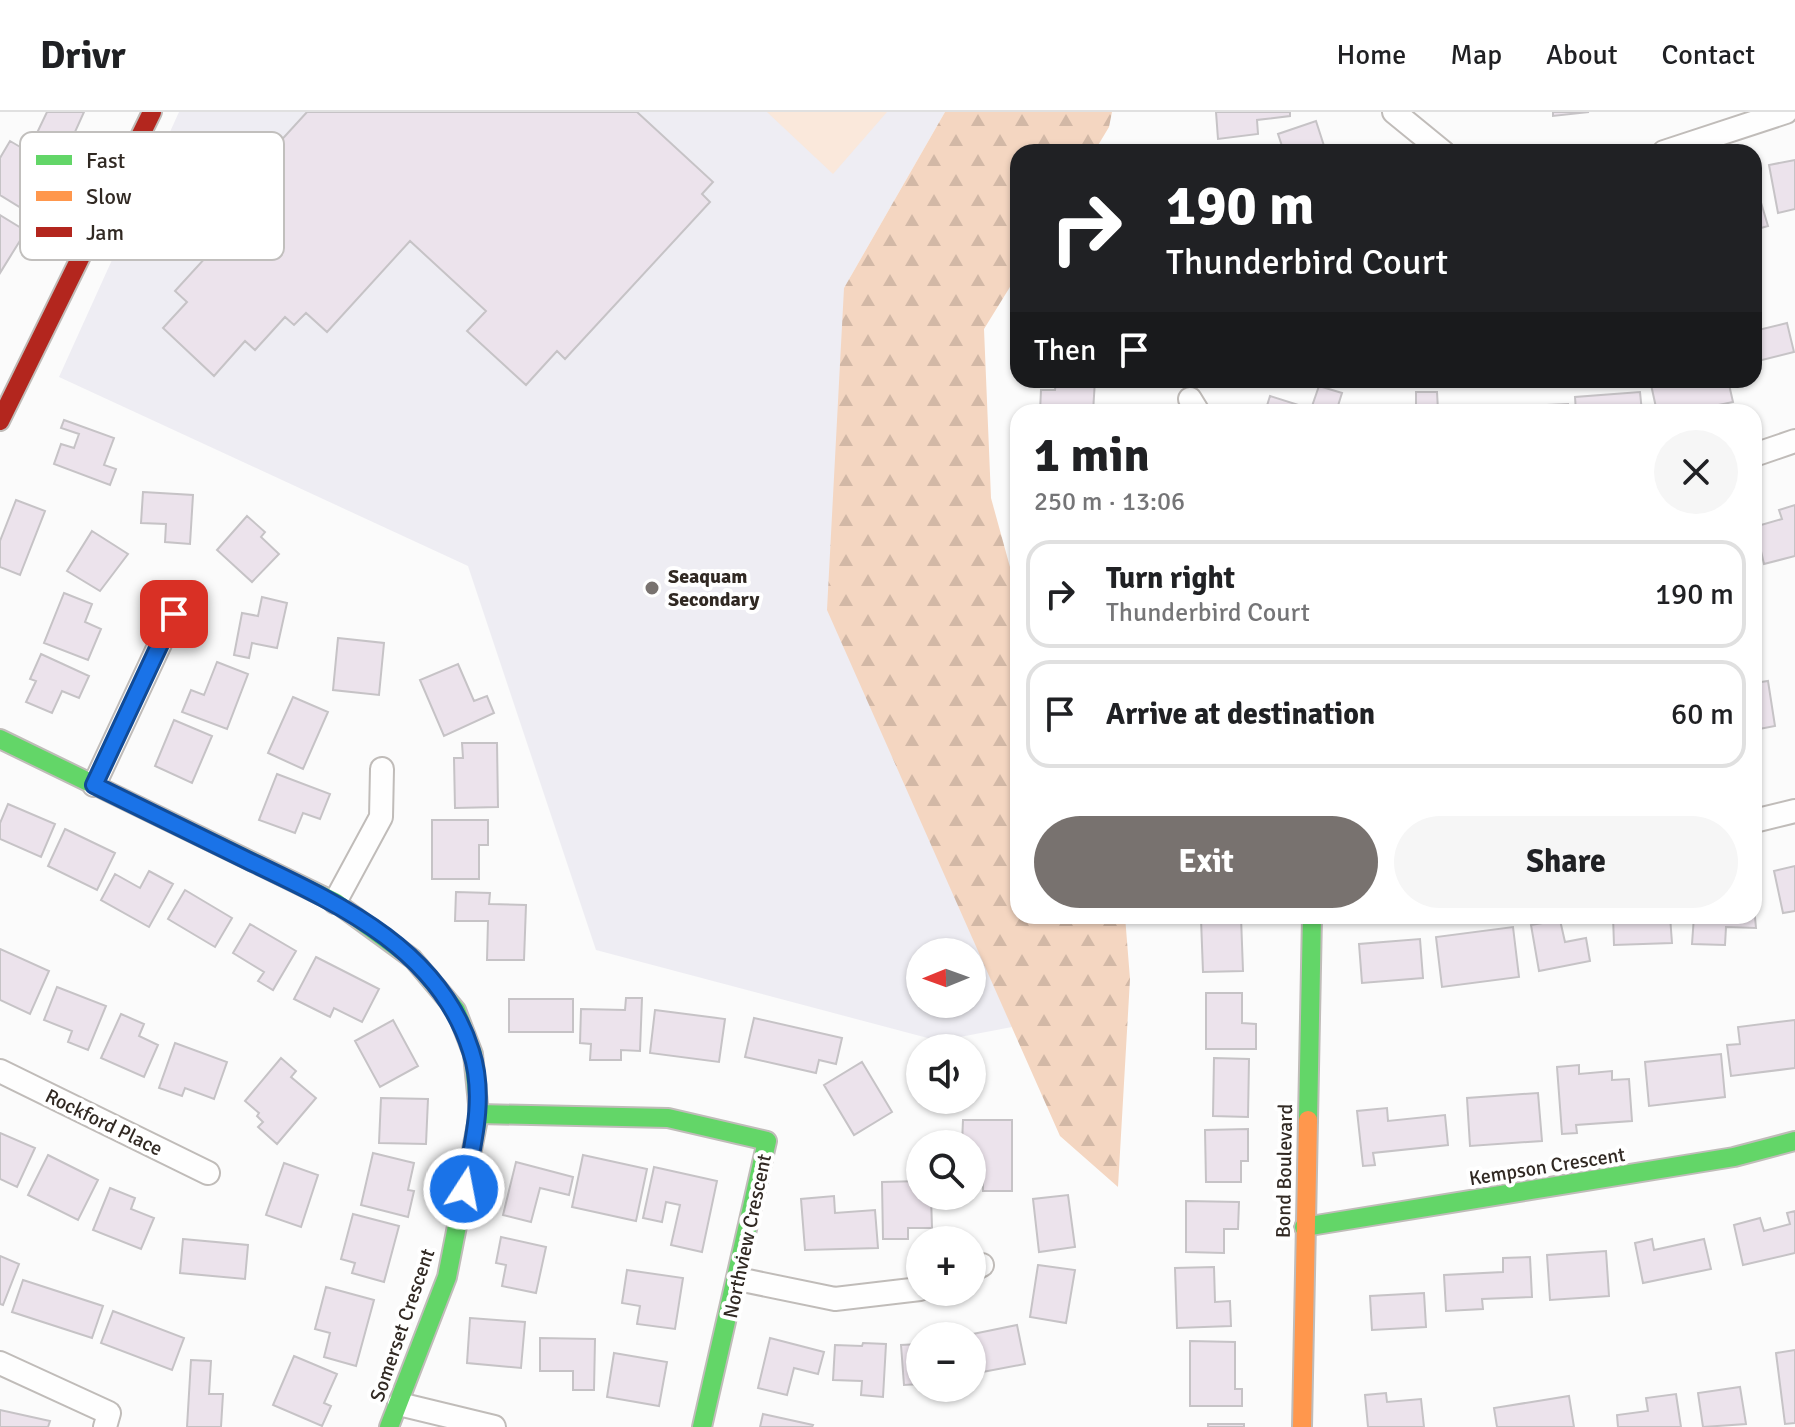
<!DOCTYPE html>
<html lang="en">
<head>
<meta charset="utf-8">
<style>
  :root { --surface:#fff; --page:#f6f6f6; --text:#202124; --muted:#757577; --line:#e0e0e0; --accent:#78726f }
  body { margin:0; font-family:Signika,sans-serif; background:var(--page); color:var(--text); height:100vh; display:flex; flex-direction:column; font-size:30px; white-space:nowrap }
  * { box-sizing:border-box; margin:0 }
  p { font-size:26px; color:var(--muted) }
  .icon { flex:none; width:44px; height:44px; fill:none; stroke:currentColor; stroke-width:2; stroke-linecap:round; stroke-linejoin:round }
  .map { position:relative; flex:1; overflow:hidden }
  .details { position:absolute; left:1010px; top:292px; width:752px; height:520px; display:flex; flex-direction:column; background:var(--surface); border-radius:24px; box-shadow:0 2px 6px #0004 }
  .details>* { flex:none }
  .banner { position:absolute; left:1010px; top:32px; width:752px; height:244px; border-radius:24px; box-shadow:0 2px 6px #0004; background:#202124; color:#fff; overflow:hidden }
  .needle { width:52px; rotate:269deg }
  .controls { position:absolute; left:906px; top:826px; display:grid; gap:16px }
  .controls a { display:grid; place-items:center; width:80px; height:80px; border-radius:50%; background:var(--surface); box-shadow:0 2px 6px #0004; font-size:40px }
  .pin { position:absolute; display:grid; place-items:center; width:68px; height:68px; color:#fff; margin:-34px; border-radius:16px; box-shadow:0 4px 12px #0006 }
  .me { position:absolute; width:88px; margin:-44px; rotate:11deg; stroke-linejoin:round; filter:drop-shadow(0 0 6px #0008) }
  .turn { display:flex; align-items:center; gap:28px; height:168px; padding:0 24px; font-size:36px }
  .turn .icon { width:104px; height:104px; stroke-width:2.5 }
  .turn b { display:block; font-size:56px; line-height:68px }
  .then { display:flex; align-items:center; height:76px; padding:0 24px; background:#0003; gap:16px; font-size:30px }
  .round { display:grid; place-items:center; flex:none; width:84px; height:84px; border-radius:42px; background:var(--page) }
  .headline { display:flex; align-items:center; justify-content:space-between; height:136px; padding:0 24px }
  h1 { font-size:48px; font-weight:700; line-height:60px }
  .action { display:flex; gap:16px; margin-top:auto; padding:16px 24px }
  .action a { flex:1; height:92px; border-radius:48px; background:var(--accent); color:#fff; font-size:32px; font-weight:700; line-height:92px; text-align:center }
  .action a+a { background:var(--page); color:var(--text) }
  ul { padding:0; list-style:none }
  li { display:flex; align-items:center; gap:24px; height:108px; margin:0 16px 12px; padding:0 8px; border:4px solid var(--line); border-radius:24px }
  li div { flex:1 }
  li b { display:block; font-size:30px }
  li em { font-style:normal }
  header { display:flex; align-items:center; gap:48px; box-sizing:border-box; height:112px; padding:0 40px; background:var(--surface); border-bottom:2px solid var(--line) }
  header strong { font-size:38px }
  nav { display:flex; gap:44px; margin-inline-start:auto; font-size:28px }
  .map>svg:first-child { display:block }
</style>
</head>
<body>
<header>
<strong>Drivr</strong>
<nav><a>Home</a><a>Map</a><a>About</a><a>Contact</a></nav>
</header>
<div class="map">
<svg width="1795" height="1315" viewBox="0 0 1795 1315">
  <defs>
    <pattern id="forest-firs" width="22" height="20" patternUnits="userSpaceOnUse" patternTransform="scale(2)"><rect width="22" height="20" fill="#f4d6c1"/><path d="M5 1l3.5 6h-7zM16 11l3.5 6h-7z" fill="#d2b8a6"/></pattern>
  </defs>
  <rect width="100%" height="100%" fill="#fbfbfb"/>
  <path fill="#eeedf3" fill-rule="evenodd" d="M179,0H945L844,176L969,814L1012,915L939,929L596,838L468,454L59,265ZM920,840H972V892H920Z"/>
  <path fill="url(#forest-firs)" d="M945,0H1112L1109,15L1094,40H1018V162L984,217L991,386L1018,484V804H1125L1130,867L1118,1075L1060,1024L827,498L844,176Z"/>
  <path fill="#fae8db" d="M767,0H887L833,62Z"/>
  <path fill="#ece3ec" stroke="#c6c3c6" stroke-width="2" d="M47,0H84L66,40L35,25Z
    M307,0H637L713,70L702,82L710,90L565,247L557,239L526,273L467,219L486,199L410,129L327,220L306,201L294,213L285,205L255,238L245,229L214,264L163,216L187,190L175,179L282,62L265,46Z
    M1216,0H1290V4L1257,8L1258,22L1218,27Z
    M1553,0H1589L1553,4Z
    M1316,9L1326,40H1284L1278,22Z
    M10,29L58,57L31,102L0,83V46Z
    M1795,48V97L1778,101L1769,53Z
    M1754,67L1768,114L1754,118Z
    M0,103L26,119L0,161Z
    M1787,211L1794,240L1754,250V219Z
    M1056,268H1095L1093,300H1040L1041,278H1055Z
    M1650,268H1728L1733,290L1685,300H1657Z
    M1319,274L1342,281L1336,300H1265L1270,284L1311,297Z
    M1416,280H1437L1438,298H1416Z
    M1640,280L1642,300H1576L1575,285Z
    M1568,292V300H1499L1498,295Z
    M64,308L114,326L104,353L116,357L110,373L54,352L61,332L74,336L79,322L61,316Z
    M143,380L193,383L190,432L165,430L166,412L141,411Z
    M16,388L45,399L20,463L0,455V429Z
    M1795,393V444L1764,452L1761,439L1754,440V415L1782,407L1779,398Z
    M247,404L265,420L261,425L279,442L252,470L217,438Z
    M92,419L128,442L100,479L67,459Z
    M64,481L92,492L85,510L101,517L88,548L44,531Z
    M262,485L287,491L277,536L252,531L249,546L234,543L242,501L258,504Z
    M338,526L384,531L379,583L333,578Z
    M41,542L89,564L79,586L62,579L52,601L26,590L36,569L30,567Z
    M217,550L248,562L227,617L182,600L191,578L204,583Z
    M458,552L474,589L487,584L494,601L444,624L420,568Z
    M1768,569L1775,614L1754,618V571Z
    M293,585L328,600L303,657L268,641Z
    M174,608L212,624L192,671L155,654Z
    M462,631H497L498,695L455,696L454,646H463Z
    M277,662L330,682L320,707L303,701L295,721L259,708Z
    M8,692L55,712L41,745L0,727V711Z
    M432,708H488V733H479V767H432Z
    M65,717L115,741L97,778L48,754Z
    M1795,754V799L1783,801L1774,759Z
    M149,759L173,772L149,815L101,788L115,762L140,776Z
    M185,778L232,806L215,835L168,807Z
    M456,780L490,781L489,792L526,793L524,848H487L488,809H455Z
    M1754,794L1756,816L1726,815L1725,833L1692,832L1694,804H1754Z
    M1613,804H1670L1672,831L1614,833Z
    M1241,805L1243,859L1203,860L1201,807Z
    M1560,808L1565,830L1586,826L1590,849L1539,859L1531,813Z
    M250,812L296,839L273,878L258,869L264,860L233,841Z
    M1513,815L1519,865L1442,875L1436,825Z
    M1420,827L1423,866L1362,871L1359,832Z
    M0,837L49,859L30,902L0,888Z
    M316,845L379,877L362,910L334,896L330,905L294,887Z
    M57,875L106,894L88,938L68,930L72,919L44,908Z
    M1206,881H1242V911L1256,912V937H1206Z
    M626,886H642L640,939L621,938V948H590L591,932L580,931L581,897L625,898Z
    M509,887H573V920H509Z
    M655,898L725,907L719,950L650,941Z
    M121,902L144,912L139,924L158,933L144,965L101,946Z
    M754,906L842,926L836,952L819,948L816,961L745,945Z
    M393,908L418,954L380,975L355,929Z
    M1795,908V956L1731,964L1727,933L1740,932L1738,915Z
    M175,931L227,950L214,987L185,976L182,984L159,976Z
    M1721,942L1725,985L1649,994L1645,950Z
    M281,946L296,959L291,965L316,986L277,1032L258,1015L263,1010L257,1004L259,1001L245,989Z
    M1214,946L1249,947L1248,1005L1213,1004Z
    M862,950L892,1000L854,1023L824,973Z
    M1579,953V962L1612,959V968L1629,967L1632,1009L1576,1013L1577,1021L1562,1022L1557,955Z
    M1538,981L1542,1029L1470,1034L1467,986Z
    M381,986L428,987L426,1032L379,1031Z
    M1387,996L1388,1009L1445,1003L1448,1033L1373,1041L1375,1053L1363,1054L1357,999Z
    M963,1008H1012V1079H983V1057L972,1056V1032H962Z
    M1248,1017V1049H1241V1070H1206L1205,1018Z
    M0,1021L35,1036L17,1075L0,1067Z
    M373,1041L414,1051L408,1078L414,1079L408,1105L361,1093Z
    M48,1043L98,1068L78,1108L28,1083Z
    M583,1043L647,1057L636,1109L572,1095Z
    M516,1050L573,1065L569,1083L540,1076L531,1110L503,1103Z
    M284,1051L318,1063L301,1115L266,1103Z
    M654,1055L717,1069L702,1140L671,1133L680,1093L666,1090L662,1110L643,1106Z
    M920,1069V1084H931L932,1116H908V1127H883L882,1070Z
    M110,1076L135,1086L131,1097L154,1106L141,1137L93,1118Z
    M1068,1083L1075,1135L1039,1140L1033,1087Z
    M834,1084L835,1101L875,1098L878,1136L805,1138L801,1087Z
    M1186,1089L1239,1090L1238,1117H1224V1141L1186,1140Z
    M1795,1099V1141L1743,1153L1734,1113L1760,1106L1764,1119L1790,1112L1787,1101Z
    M353,1102L399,1114L384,1170L352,1161L355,1151L341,1147Z
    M501,1125L546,1135L536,1181L502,1174L506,1153L496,1151Z
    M183,1127L248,1133L245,1167L180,1161Z
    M1652,1127L1654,1138L1704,1127L1711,1157L1643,1171L1635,1131Z
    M1606,1139L1609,1184L1550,1188L1547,1143Z
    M0,1144L19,1152L3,1193L0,1192Z
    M1530,1145L1532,1185L1482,1187L1483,1197L1446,1199L1444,1163L1503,1160V1146Z
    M1038,1153L1075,1158L1066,1211L1030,1205Z
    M1214,1155L1215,1190L1230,1189L1231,1214L1177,1216L1175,1156Z
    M627,1158L683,1166L675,1217L637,1212L640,1194L622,1191Z
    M23,1168L103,1194L92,1226L12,1200Z
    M326,1175L374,1188L356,1254L324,1245L330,1221L315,1217Z
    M1424,1181L1426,1215L1372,1218L1370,1184Z
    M113,1199L184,1226L172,1258L101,1231Z
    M470,1206L525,1210L521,1256L467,1251Z
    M1017,1213L1025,1252L972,1262V1224H963Z
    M540,1226L595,1227L594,1278H573V1259H540Z
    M770,1226L824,1240L818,1262L794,1256L787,1283L758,1276Z
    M1190,1229L1235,1230V1277H1242V1294H1190Z
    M863,1231L886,1232L883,1285L861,1283L862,1269L833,1268L835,1233L862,1234Z
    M920,1232V1272L904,1273L901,1233Z
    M1795,1238V1311L1785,1312L1776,1241Z
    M614,1241L667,1250L659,1294L607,1285Z
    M294,1244L337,1262L324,1291L331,1294L322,1314L273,1293Z
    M191,1248L211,1249L209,1282H223L221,1315H187Z
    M1740,1275L1746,1312L1703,1315L1698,1281Z
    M1386,1281L1387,1290L1421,1287L1424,1315H1368L1365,1283Z
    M1676,1282L1681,1315H1618L1617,1303L1648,1299L1646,1286Z
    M1569,1284L1574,1315H1497L1494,1296Z
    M0,1298L50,1309L48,1315H0Z
    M763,1302L813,1313L812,1315H760Z
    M1208,1312H1244V1315H1208Z"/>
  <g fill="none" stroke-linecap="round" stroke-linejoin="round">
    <g stroke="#c0bcb9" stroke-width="26">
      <path id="street" d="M1394,0L1443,40
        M1664,40L1786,0
        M1190,287L1198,300
        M1754,343L1795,329
        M94,673L174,502
        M1754,709L1795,699
        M335,790L381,705L382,657
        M0,959L208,1061
        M972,1158L982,1153
        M738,1167L835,1187L920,1177
        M0,1251L109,1301L105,1315
        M399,1292L494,1315"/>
    </g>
    <g stroke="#c0bcb9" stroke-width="22">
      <path id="fast" d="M0,627L335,790L413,847L456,898L473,942L479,1002L447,1165L389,1315
        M479,1002L668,1006L767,1029L702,1315
        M1308,1008L1312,804
        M1304,1115L1734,1045L1795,1029"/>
    </g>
    <g stroke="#c0bcb9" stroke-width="22">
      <path id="slow" d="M1302,1315L1308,1008"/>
    </g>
    <g stroke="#c0bcb9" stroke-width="22">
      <path id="jam" d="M0,309L152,0"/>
    </g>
    <use href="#street" stroke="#fefefe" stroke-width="22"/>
    <use href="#fast" stroke="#63d668" stroke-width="18"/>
    <use href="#slow" stroke="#ff974d" stroke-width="18"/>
    <use href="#jam" stroke="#b3261e" stroke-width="18"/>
  </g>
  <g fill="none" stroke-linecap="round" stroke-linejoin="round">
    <g stroke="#114b97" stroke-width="20">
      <path id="route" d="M174,502L94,673C145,698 196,723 247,748C337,791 439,836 471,939C486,984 473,1032 464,1077"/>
    </g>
    <use href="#route" stroke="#1a73e8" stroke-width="14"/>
  </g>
  <circle fill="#78726f" stroke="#fff" stroke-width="3" cx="652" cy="476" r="8"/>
  <g text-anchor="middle" stroke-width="8" stroke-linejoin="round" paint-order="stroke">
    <g font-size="20" font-weight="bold" fill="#312923" stroke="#fff" text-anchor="start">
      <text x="668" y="471">Seaquam<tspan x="668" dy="23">Secondary</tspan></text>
    </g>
    <g font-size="20" fill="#312923" stroke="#fff">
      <text transform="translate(104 1010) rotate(26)" y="7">Rockford Place</text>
      <text transform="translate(1547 1054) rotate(-9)" y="7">Kempson Crescent</text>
      <text transform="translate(1284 1059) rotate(-89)" y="7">Bond Boulevard</text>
      <text transform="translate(747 1124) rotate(-78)" y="7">Northview Crescent</text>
      <text transform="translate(402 1213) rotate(-71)" y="7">Somerset Crescent</text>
    </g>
  </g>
  <rect x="20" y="20" width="264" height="128" rx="12" fill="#fff" stroke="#c1bfbd" stroke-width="2"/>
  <rect x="36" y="43" width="36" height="10" fill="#63d668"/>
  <rect x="36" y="79" width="36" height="10" fill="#ff974d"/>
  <rect x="36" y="115" width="36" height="10" fill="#b3261e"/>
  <g font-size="22" fill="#312923">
    <text x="86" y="56">Fast</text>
    <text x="86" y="92">Slow</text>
    <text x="86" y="128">Jam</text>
  </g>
</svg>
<div class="controls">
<a><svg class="needle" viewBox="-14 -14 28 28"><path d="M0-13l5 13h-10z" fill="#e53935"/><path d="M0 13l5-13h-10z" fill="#757577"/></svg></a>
<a><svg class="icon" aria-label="sound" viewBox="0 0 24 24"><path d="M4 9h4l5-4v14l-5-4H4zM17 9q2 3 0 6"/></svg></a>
<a><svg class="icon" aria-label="search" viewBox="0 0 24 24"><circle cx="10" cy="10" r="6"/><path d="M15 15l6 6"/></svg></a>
<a>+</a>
<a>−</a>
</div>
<div class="pin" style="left:174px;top:502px;background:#d93025"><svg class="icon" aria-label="arrive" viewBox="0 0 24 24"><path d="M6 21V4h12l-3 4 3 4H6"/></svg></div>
<svg class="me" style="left:464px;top:1077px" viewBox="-20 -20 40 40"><circle r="17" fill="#1a73e8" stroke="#fff" stroke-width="3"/><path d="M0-11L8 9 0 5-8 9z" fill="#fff"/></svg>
<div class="banner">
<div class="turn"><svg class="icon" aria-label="right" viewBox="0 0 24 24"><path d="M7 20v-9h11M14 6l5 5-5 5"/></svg><div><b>190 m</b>Thunderbird Court</div></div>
<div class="then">Then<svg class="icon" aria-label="arrive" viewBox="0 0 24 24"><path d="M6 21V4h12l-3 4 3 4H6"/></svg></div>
</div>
<section class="details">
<div class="headline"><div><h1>1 min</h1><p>250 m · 13:06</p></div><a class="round"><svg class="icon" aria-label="close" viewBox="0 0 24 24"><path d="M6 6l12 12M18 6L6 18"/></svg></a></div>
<ul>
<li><svg class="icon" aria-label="right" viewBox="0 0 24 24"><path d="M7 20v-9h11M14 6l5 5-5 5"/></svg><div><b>Turn right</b><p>Thunderbird Court</p></div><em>190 m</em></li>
<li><svg class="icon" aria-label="arrive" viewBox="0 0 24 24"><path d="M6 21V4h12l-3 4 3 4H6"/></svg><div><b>Arrive at destination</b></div><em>60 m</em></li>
</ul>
<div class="action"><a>Exit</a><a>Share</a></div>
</section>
</div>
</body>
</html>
